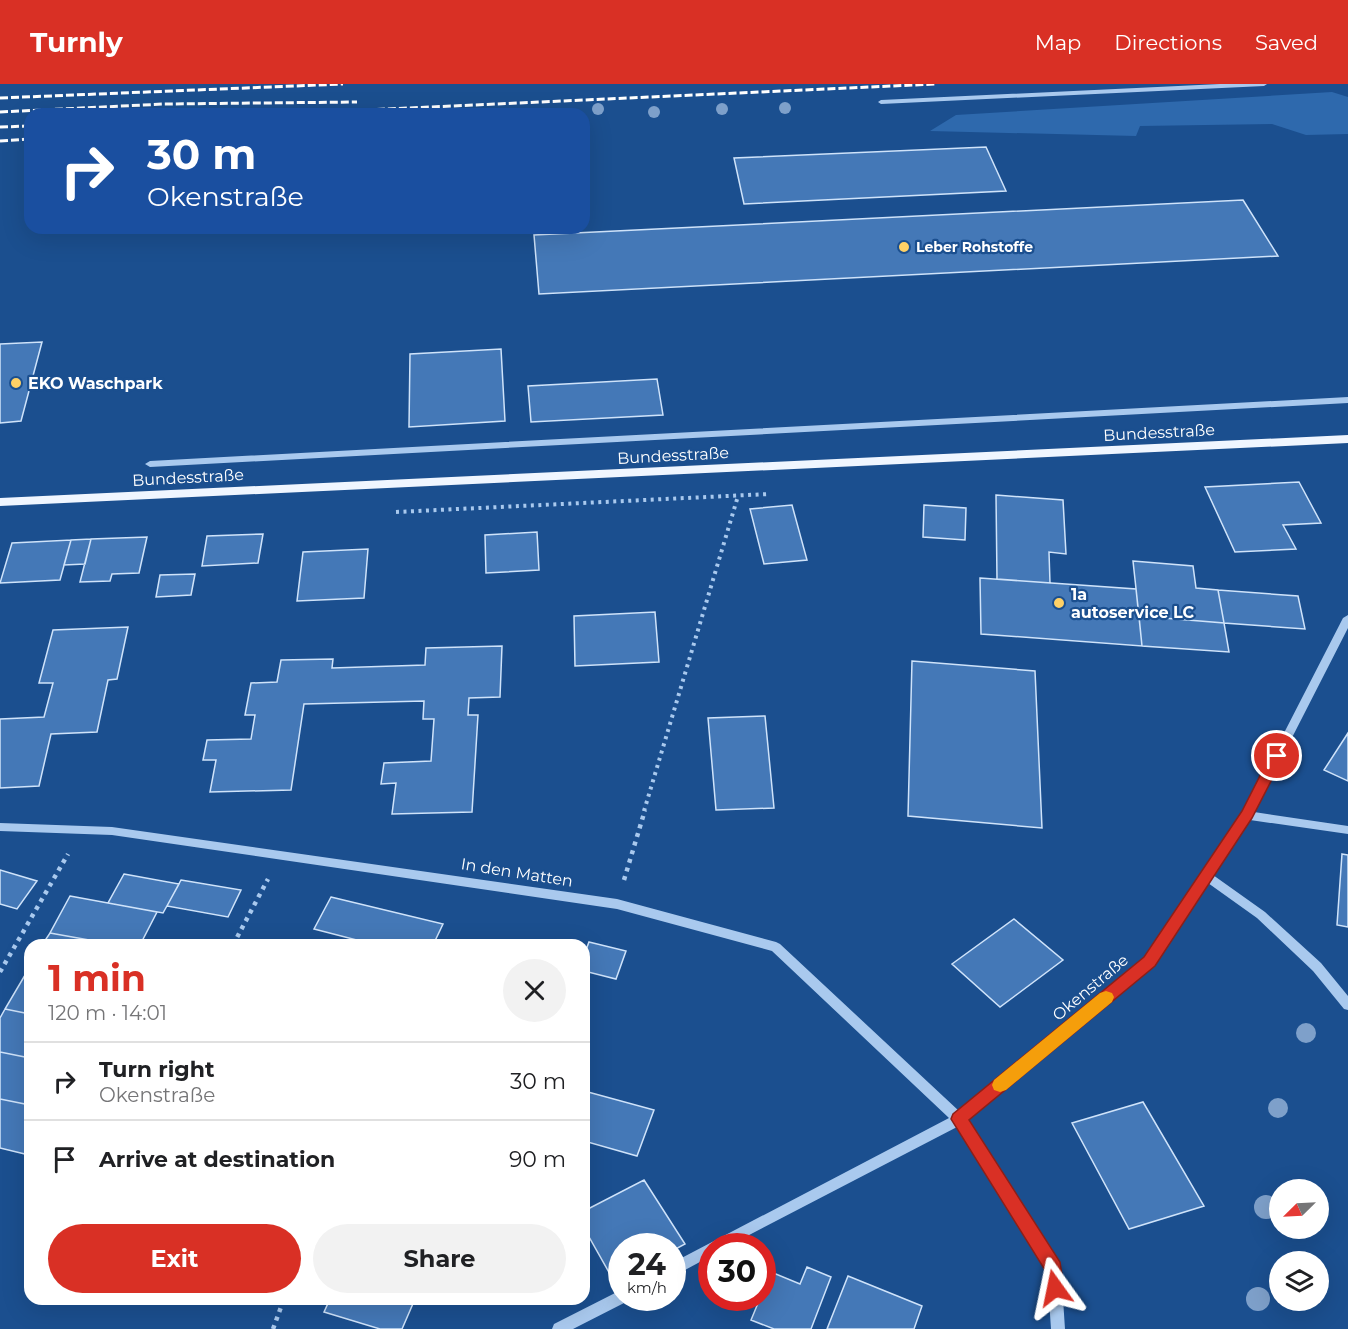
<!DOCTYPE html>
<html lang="en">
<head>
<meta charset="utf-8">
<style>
  :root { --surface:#fff; --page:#f2f2f2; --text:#202124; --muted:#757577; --line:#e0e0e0; --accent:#d93025 }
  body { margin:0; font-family:Montserrat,sans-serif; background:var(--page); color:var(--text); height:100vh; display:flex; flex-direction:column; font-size:22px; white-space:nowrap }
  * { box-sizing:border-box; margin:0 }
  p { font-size:20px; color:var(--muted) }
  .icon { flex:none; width:33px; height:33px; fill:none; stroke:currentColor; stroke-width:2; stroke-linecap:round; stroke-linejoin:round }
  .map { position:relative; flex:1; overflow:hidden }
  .side { position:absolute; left:24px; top:855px; width:566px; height:366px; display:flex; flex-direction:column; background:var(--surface); border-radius:18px; box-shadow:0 6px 24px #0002 }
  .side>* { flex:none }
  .guide { position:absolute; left:24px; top:24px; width:566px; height:126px; border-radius:18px; box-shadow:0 6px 24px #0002; background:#1a4fa0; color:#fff; overflow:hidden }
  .needle { width:39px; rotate:246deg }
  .tools { position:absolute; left:1269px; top:1095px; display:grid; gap:12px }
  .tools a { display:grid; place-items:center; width:60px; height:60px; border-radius:50%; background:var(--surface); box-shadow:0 6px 24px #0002; font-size:30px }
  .speed { position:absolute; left:608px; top:1149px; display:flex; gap:12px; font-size:30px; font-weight:700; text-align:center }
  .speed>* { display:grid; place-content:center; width:78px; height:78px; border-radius:50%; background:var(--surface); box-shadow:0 6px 24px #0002; line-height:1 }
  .speed small { font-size:15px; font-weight:400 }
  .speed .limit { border:9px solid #d22; background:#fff; color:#111 }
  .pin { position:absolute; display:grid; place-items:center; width:51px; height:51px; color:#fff; margin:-26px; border:3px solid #fff; border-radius:50%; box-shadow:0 2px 6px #0007 }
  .me { position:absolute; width:66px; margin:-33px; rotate:348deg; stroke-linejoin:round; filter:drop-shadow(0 0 4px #0008) }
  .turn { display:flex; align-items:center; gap:21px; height:126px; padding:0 24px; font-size:27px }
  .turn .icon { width:78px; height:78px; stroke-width:2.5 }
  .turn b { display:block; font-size:42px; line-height:51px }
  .round { display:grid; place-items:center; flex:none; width:63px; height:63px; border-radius:32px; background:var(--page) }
  .headline { display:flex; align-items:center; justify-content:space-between; height:102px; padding:0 24px }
  h1 { font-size:36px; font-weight:700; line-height:45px; color:var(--accent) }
  .primary-button { display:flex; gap:12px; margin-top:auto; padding:12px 24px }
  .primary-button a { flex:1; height:69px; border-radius:36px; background:var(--accent); color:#fff; font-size:24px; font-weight:700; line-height:69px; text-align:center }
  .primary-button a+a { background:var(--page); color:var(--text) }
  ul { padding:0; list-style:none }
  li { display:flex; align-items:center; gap:18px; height:78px; padding:0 24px; border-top:2px solid var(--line) }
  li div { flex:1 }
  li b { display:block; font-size:22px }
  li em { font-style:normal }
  header { display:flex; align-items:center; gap:36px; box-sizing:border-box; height:84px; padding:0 30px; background:var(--accent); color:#fff }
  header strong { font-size:28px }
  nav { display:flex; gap:33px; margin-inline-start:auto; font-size:21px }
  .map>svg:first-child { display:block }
</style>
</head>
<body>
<header>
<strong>Turnly</strong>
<nav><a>Map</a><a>Directions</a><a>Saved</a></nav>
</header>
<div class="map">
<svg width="1348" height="1245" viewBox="0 0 1348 1245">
  <rect width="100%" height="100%" fill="#1b4f8f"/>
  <path fill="#2e69ad" d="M1332,8L1348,13V50L1306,51L1272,40L1140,42L1136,52L930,47L956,31Z"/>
  <path fill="#4478b7" stroke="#cfe3fa" stroke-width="1.5" d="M986,63L1006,107L744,120L734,74Z
    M1243,116L1278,172L539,210L534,151Z
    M42,258L21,337L0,339V260Z
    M501,265L505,337L409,343L410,270Z
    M657,295L663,331L531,338L528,302Z
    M1299,398L1321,439L1283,441L1296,465L1235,468L1205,403Z
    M996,411L1063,416L1066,470L1049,468L1050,499L997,495Z
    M792,421L807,476L764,480L750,425Z
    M924,421L966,424L965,456L923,453Z
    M537,448L539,486L486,489L485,451Z
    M263,450L258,479L202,482L207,452Z
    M147,453L139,489L112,490L110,497L80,498L91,455Z
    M91,455L85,480L64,481L71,456Z
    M71,456L60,496L0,499L12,459Z
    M368,465L364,514L297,517L303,468Z
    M1133,477L1193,482L1196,504L1218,506L1224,539L1139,532Z
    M195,490L191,511L156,513L160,491Z
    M980,494L1136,505L1142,562L981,550Z
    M1218,506L1298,512L1305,545L1224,539Z
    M655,528L659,578L575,582L574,532Z
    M1139,532L1224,539L1229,568L1142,562Z
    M128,543L117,595L108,596L97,648L51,650L39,702L0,704V635L44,633L53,599H39L53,546Z
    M502,562L500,613L469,614L468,631H478L472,728L392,730L396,699L381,700L384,679L431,677L434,635H423L424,617L304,620L291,706L210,708L216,676H203L207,656L251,655L255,631H245L251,599L277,598L281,576L333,575L332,584L425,581L426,564Z
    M912,577L1035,587L1042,744L908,732Z
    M765,632L774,724L716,726L708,634Z
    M1348,649V697L1324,686Z
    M1342,770L1348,771V843L1337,841Z
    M0,786L37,797L17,825L0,820Z
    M124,790L179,800L163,829L108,819Z
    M181,796L241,806L228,833L167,822Z
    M70,812L108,819L157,828L140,861H117L50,849Z
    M331,813L443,840L433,861H376L314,845Z
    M1014,835L1063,876L1000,923L952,880Z
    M50,849L117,861H42Z
    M589,858L626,867L616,895L584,887V871Z
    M28,886H30V930L5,925Z
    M5,925L30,930V974L0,968V934Z
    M0,968L30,974V1021L0,1015Z
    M588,1008L654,1026L637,1072L584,1057V1020Z
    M0,1015L30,1021L29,1071L0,1064Z
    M1143,1018L1204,1122L1129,1145L1072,1039Z
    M644,1096L685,1160L672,1167V1162H621V1195L615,1199L584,1144V1127Z
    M807,1183L831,1193L811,1245H774L751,1236L771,1188L800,1200Z
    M848,1192L922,1222L914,1245H827Z
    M330,1215H415L402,1245H380L324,1228Z"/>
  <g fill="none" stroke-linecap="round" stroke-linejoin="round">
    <path stroke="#a9c9ee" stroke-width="4" stroke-dasharray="3 4.5" stroke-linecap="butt" d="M396,428L769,410
      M644,727L738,412"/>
    <path stroke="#a9c9ee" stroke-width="4.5" stroke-dasharray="4 5" stroke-linecap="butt" d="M624,796L645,726
      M233,861L268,795
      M0,888L68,770
      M273,1245L284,1215"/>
    <path fill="#a9c9ee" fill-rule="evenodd" d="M1220,0H1267L1264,2L881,20L878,18L881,16Z
      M1348,313V319L150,383L145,380L150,377Z
      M1348,531V544L1254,728L1348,742V750L1250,736L1213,791L1265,828L1321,879L1348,912V926L1344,925L1313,887L1257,834L1208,799L1154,880L967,1036L1059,1179L1061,1184L1065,1245H1051L1047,1186L957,1043L728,1162H711V1172L672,1193V1179L949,1034L772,867L617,825L112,751L0,747V739L112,743L617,815L776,858L780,860L959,1027L1146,874L1243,729L1343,534Z
      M621,1206V1214H628L626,1218L573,1245H552L554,1240Z"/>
    <path fill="#f0f6ff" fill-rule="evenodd" d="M1348,351V359L0,422V414Z"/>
    <path stroke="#fff" stroke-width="3" stroke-dasharray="8 3" stroke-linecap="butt" d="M0,14L343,0
      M0,28L164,20L357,18
      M278,30L935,0
      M0,43L30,42
      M0,57L30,55"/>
  </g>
  <g fill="#7ea0ca">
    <circle cx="785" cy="24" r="6"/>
    <circle cx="598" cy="25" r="6"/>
    <circle cx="722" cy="25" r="6"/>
    <circle cx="654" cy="28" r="6"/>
    <circle cx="1306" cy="949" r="10"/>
    <circle cx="1278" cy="1024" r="10"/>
    <circle cx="1266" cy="1123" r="12"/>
    <circle cx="1258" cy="1215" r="12"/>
  </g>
  <path fill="#d93025" stroke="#8d1f18" stroke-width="1.5" d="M1277,666L1284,672L1252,734L1155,882L969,1036L1060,1178L1064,1204L1062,1210L1055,1213L1049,1210L1045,1186L951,1035L953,1030L1144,873L1242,727L1272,668Z"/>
  <path fill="#f59e0b" d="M1106,907L1112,909L1114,913L1112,918L1006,1006L1000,1008L994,1006L992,1001L994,996L1100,909Z"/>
  <g fill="#ffd166" stroke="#1b4f8f" stroke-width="2">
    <circle cx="904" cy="163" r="6"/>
    <circle cx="16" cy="299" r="6"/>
    <circle cx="1059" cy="519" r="6"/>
  </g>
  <g text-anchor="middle" stroke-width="4.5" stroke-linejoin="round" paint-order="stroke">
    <g font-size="14" font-weight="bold" fill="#fff" stroke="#1b4f8f" text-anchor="start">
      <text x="916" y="168">Leber Rohstoffe</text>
    </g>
    <g font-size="16" font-weight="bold" fill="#fff" stroke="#1b4f8f" text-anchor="start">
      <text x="28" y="305">EKO Waschpark</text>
      <text x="1071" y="516">1a<tspan x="1071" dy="18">autoservice LC</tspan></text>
    </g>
    <g font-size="16" fill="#fff" stroke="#1b4f8f">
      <text transform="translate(1159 348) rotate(-3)" y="6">Bundesstraße</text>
      <text transform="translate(673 371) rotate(-3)" y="6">Bundesstraße</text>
      <text transform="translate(188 393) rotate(-3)" y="6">Bundesstraße</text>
      <text transform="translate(517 788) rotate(9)" y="6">In den Matten</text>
      <text transform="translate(1090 903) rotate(-40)" y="6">Okenstraße</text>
    </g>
  </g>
</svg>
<div class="tools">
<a><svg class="needle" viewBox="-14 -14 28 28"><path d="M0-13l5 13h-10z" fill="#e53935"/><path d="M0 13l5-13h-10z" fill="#757577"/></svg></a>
<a><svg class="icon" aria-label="layers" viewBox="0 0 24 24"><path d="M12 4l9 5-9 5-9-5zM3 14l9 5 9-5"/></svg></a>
</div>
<div class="speed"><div>24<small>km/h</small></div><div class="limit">30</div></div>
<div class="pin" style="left:1277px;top:672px;background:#d93025"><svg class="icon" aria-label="arrive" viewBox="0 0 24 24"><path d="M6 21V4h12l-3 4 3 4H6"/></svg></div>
<svg class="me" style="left:1055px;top:1204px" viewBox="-20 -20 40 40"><path d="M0-17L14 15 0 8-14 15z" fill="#d93025" stroke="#fff" stroke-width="4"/></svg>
<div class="guide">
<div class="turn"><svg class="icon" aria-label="right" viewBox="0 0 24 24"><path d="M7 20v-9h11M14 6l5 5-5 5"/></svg><div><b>30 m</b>Okenstraße</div></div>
</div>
<section class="side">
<div class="headline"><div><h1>1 min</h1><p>120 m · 14:01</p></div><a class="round"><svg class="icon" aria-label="close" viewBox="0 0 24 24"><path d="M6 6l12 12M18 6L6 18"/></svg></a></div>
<ul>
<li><svg class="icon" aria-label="right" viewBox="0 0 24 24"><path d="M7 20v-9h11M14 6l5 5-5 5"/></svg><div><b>Turn right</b><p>Okenstraße</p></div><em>30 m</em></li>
<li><svg class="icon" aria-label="arrive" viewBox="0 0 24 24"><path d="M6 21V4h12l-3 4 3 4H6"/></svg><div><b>Arrive at destination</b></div><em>90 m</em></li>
</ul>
<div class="primary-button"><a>Exit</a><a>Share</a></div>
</section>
</div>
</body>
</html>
